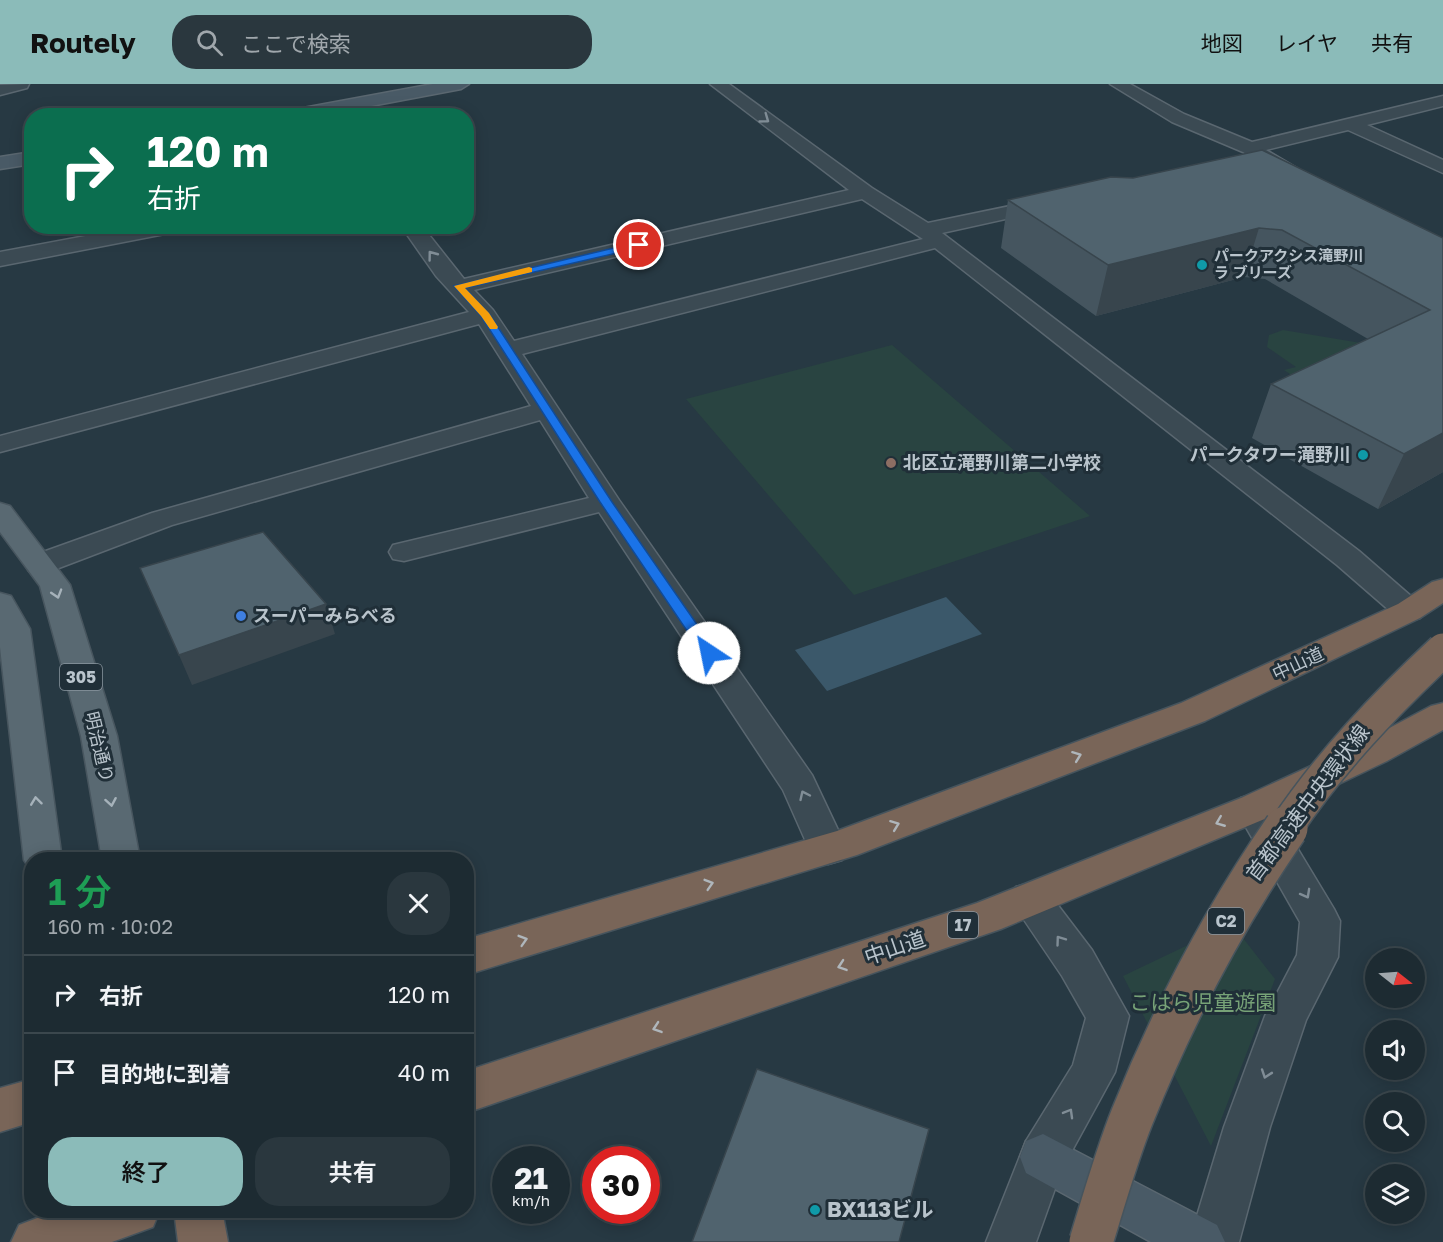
<!DOCTYPE html>
<html lang="ja">
<head>
<meta charset="utf-8">
<style>
  :root { --surface:#1d2b32; --page:#2a373e; --text:#f1f3f6; --muted:#a0a7ac; --line:#3b474d; --accent:#8bbbb9 }
  body { margin:0; font-family:"Golos Text","Noto Sans JP",sans-serif; background:var(--page); color:var(--text); height:100vh; display:flex; flex-direction:column; font-size:22px; white-space:nowrap }
  * { box-sizing:border-box; margin:0 }
  p { font-size:20px; color:var(--muted) }
  .icon { flex:none; width:33px; height:33px; fill:none; stroke:currentColor; stroke-width:2; stroke-linecap:round; stroke-linejoin:round }
  .map { position:relative; flex:1; overflow:hidden }
  .drawer { position:absolute; left:24px; top:768px; width:450px; height:366px; display:flex; flex-direction:column; background:var(--surface); border-radius:24px; box-shadow:0 3px 15px #0003,0 0 0 2px var(--line) }
  .drawer>* { flex:none }
  .banner { position:absolute; left:24px; top:24px; width:450px; height:126px; border-radius:24px; box-shadow:0 3px 15px #0003,0 0 0 2px var(--line); background:#0b6e4f; color:#fff; overflow:hidden }
  .needle { width:39px; rotate:107deg }
  .controls { position:absolute; left:1365px; top:864px; display:grid; gap:12px }
  .controls a { display:grid; place-items:center; width:60px; height:60px; border-radius:50%; background:var(--surface); box-shadow:0 3px 15px #0003,0 0 0 2px var(--line); font-size:30px }
  .speed { position:absolute; left:492px; top:1062px; display:flex; gap:12px; font-size:30px; font-weight:700; text-align:center }
  .speed>* { display:grid; place-content:center; width:78px; height:78px; border-radius:50%; background:var(--surface); box-shadow:0 3px 15px #0003,0 0 0 2px var(--line); line-height:1 }
  .speed small { font-size:15px; font-weight:400 }
  .speed .limit { border:9px solid #d22; background:#fff; color:#111 }
  .pin { position:absolute; display:grid; place-items:center; width:51px; height:51px; color:#fff; margin:-26px; border:3px solid #fff; border-radius:50%; box-shadow:0 2px 6px #0007 }
  .me { position:absolute; width:66px; margin:-33px; rotate:326deg; stroke-linejoin:round; filter:drop-shadow(0 0 4px #0008) }
  .turn { display:flex; align-items:center; gap:21px; height:126px; padding:0 24px; font-size:27px }
  .turn .icon { width:78px; height:78px; stroke-width:2.5 }
  .turn b { display:block; font-size:42px; line-height:51px }
  .round { display:grid; place-items:center; flex:none; width:63px; height:63px; border-radius:24px; background:var(--page) }
  .overview { display:flex; align-items:center; justify-content:space-between; height:102px; padding:0 24px }
  h1 { font-size:36px; font-weight:600; line-height:45px; color:#1e9e55 }
  .primary-button { display:flex; gap:12px; margin-top:auto; padding:12px 24px }
  .primary-button a { flex:1; height:69px; border-radius:24px; background:var(--accent); color:#111; font-size:24px; font-weight:600; line-height:69px; text-align:center }
  .primary-button a+a { background:var(--page); color:var(--text) }
  ul { padding:0; list-style:none }
  li { display:flex; align-items:center; gap:18px; height:78px; padding:0 24px; border-top:2px solid var(--line) }
  li div { flex:1 }
  li b { display:block; font-size:22px }
  li em { font-style:normal }
  header { display:flex; align-items:center; gap:36px; box-sizing:border-box; height:84px; padding:0 30px; background:var(--accent); color:#111 }
  header strong { font-size:28px }
  nav { display:flex; gap:33px; margin-inline-start:auto; font-size:21px }
  .search { width:420px; height:54px; background:var(--page); display:flex; align-items:center; gap:15px; box-sizing:border-box; padding:0 21px; border-radius:24px; color:var(--muted); font-size:22px }
  .map>svg:first-child { display:block }
</style>
</head>
<body>
<header>
<strong>Routely</strong>
<div class="search"><svg class="icon" aria-label="search" viewBox="0 0 24 24"><circle cx="10" cy="10" r="6"/><path d="M15 15l6 6"/></svg>ここで検索</div>
<nav><a>地図</a><a>レイヤ</a><a>共有</a></nav>
</header>
<div class="map">
<svg width="1443" height="1158" viewBox="0 0 1443 1158">
  <rect width="100%" height="100%" fill="#273943"/>
  <path fill="#294441" d="M1283,246L1361,259L1293,292L1284,286L1296,283L1267,263L1269,251Z
    M892,261L1090,432L854,511L686,315Z
    M1232,840L1275,895L1211,1062L1123,892Z"/>
  <path fill="#3b586a" d="M946,513L982,550L827,607L795,566Z"/>
  <g fill="none" stroke-linecap="round" stroke-linejoin="round">
    <g stroke="#5a6770" stroke-width="3">
      <path id="street" d="M29,0L27,4L0,11V1Z
        M710,0H729L872,104L928,139L1049,114L1056,116L1059,120L1056,124L942,149L1359,467L1420,520L1425,527L1420,534L1409,537L1398,534L1337,481L935,164L522,270L619,416L812,691L847,765L842,776L828,780L814,776L783,706L599,428L404,477L393,475L389,468L393,461L589,414L540,336L172,441L51,487L40,490L29,487L25,480L29,473L152,429L531,322L479,240L0,368V352L469,228L436,192L401,142H422L464,195L849,106ZM862,115L923,155L514,257L493,226L474,206Z
        M1110,0H1130L1184,30L1252,58L1443,12V22L1367,41L1443,76V89L1348,46L1266,66L1300,86L1303,90L1300,94H1286L1243,68L1172,38Z
        M139,142H185L182,146L175,148L0,182V168Z
        M1254,710L1267,714L1334,825L1340,837L1338,873L1306,936L1270,1043L1239,1158H1189L1224,1043L1265,932L1297,871L1300,838L1235,724L1241,714Z
        M1030,799L1044,803L1092,866L1129,932L1115,988L1062,1085L1036,1158H986L1026,1057L1073,981L1086,934L1062,892L1010,815L1016,803Z"/>
    </g>
    <g stroke="#5a6770" stroke-width="3">
      <path id="secondary" d="M433,0H469L461,5L318,32H278L287,27Z
        M32,68V80L0,85V73Z
        M1043,1050L1217,1141L1225,1158H1151L1026,1089L1020,1073L1026,1057Z"/>
    </g>
    <g stroke="#48565f" stroke-width="3">
      <path id="primary" d="M0,419L10,422L70,501L117,652L140,776H102L81,652L40,502L0,448Z
        M0,509L11,512L30,545L62,776H32V788L24,776L0,563Z"/>
    </g>
    <g stroke="#46545d" stroke-width="3">
      <path id="highway" d="M1443,495V519L1420,534L1205,637L857,771L466,891V855L837,747L1181,619L1398,520L1432,498Z
        M1443,619V646L1387,677L1267,734L1001,845L466,1029V987L977,819L1241,714L1361,659L1431,622Z
        M32,995V1038L0,1048V1004Z
        M58,1126H160L153,1143L112,1158H11L19,1141Z
        M174,1126H222L228,1158H178Z"/>
    </g>
    <use href="#street" fill="#3b4a53" fill-rule="evenodd"/>
    <use href="#secondary" fill="#495a66" fill-rule="evenodd"/>
    <use href="#primary" fill="#596972" fill-rule="evenodd"/>
    <use href="#highway" fill="#796558" fill-rule="evenodd"/>
    <g stroke="#46545d" stroke-width="36" stroke-linecap="butt">
      <path id="highway-bridge-far1" d="M1285,745C1330,678 1384,621 1443,566"/>
    </g>
    <g stroke="#46545d" stroke-width="46" stroke-linecap="butt">
      <path id="highway-bridge" d="M1091,1158C1104,1116 1116,1073 1132,1033C1173,931 1224,834 1286,744"/>
    </g>
    <use href="#highway-bridge-far1" stroke="#796558" stroke-width="33"/>
    <use href="#highway-bridge" stroke="#796558" stroke-width="43"/>
  </g>
  <path fill="#45555f" d="M1008,116L1443,154V388L1378,425L1252,354L1271,300L1368,255L1265,195L1244,193L1096,232L1001,164Z"/>
  <path fill="#38454d" d="M1259,144L1244,193L1096,232L1108,181Z
    M1443,349V388L1378,425L1404,370Z
    M326,520L335,550L192,601L179,571Z"/>
  <path fill="#50636e" stroke="#38454d" stroke-width="1.5" d="M1262,66L1443,154V349L1404,370L1271,300L1430,226L1282,146L1259,144L1108,181L1008,116L1111,93L1133,94Z
    M263,448L326,520L179,571L140,484Z
    M757,985L929,1045L899,1158H692Z"/>
  <defs><path id="oneway-chevron" d="M-2-3.5L2.5 0L-2 3.5" fill="none" stroke-width="1.6" stroke-linecap="round" stroke-linejoin="round" transform="scale(1.5)"/></defs>
  <g stroke="#808d96">
    <use href="#oneway-chevron" transform="translate(765 35) rotate(36)"/>
    <use href="#oneway-chevron" transform="translate(432 171) rotate(-127)"/>
    <use href="#oneway-chevron" transform="translate(804 711) rotate(-115)"/>
    <use href="#oneway-chevron" transform="translate(1306 810) rotate(61)"/>
    <use href="#oneway-chevron" transform="translate(1060 856) rotate(-126)"/>
    <use href="#oneway-chevron" transform="translate(1266 990) rotate(109)"/>
    <use href="#oneway-chevron" transform="translate(1069 1029) rotate(-60)"/>
  </g>
  <g stroke="#a6b2ba">
    <use href="#oneway-chevron" transform="translate(57 510) rotate(73)"/>
    <use href="#oneway-chevron" transform="translate(36 717) rotate(-97)"/>
    <use href="#oneway-chevron" transform="translate(111 718) rotate(80)"/>
  </g>
  <g stroke="#afb6bb">
    <use href="#oneway-chevron" transform="translate(1077 672) rotate(-21)"/>
    <use href="#oneway-chevron" transform="translate(1220 738) rotate(158)"/>
    <use href="#oneway-chevron" transform="translate(895 741) rotate(-21)"/>
    <use href="#oneway-chevron" transform="translate(709 800) rotate(-17)"/>
    <use href="#oneway-chevron" transform="translate(523 856) rotate(-17)"/>
    <use href="#oneway-chevron" transform="translate(842 882) rotate(161)"/>
    <use href="#oneway-chevron" transform="translate(657 944) rotate(161)"/>
  </g>
  <path fill="#1a73e8" stroke="#114b97" stroke-width="1.5" d="M639,158L643,159V163L465,204L490,231L612,418L714,565L716,569L709,573L704,572L600,418L481,232L454,202Z"/>
  <path fill="#f59e0b" d="M529,183L532,184V188L465,204L489,229L498,243L497,245H490L481,232L454,202Z"/>
  <g fill="#0f9aa8" stroke="#202f38" stroke-width="2">
    <circle cx="1202" cy="181" r="6"/>
    <circle cx="1363" cy="371" r="6"/>
    <circle cx="815" cy="1126" r="6"/>
  </g>
  <circle fill="#8d6e63" stroke="#202f38" stroke-width="2" cx="891" cy="379" r="6"/>
  <circle fill="#3f7fe0" stroke="#202f38" stroke-width="2" cx="241" cy="532" r="6"/>
  <g text-anchor="middle" stroke-width="6" stroke-linejoin="round" paint-order="stroke">
    <g font-size="15" font-weight="bold" fill="#b9c4cc" stroke="#202f38" text-anchor="start">
      <text x="1214" y="177">パークアクシス滝野川<tspan x="1214" dy="17">ラ ブリーズ</tspan></text>
    </g>
    <g fill="#202f38" stroke="#8b97a0" stroke-width="1.5">
      <rect x="60" y="580" width="42" height="26" rx="4.5"/>
      <rect x="1208" y="824" width="36" height="26" rx="4.5"/>
      <rect x="948" y="828" width="30" height="26" rx="4.5"/>
    </g>
    <g font-size="16" font-weight="bold" fill="#b9c4cc">
      <text x="81" y="599">305</text>
      <text x="1226" y="843">C2</text>
      <text x="963" y="847">17</text>
    </g>
    <g font-size="18" font-weight="bold" fill="#b9c4cc" stroke="#202f38" text-anchor="start">
      <text x="1351" y="377" text-anchor="end">パークタワー滝野川</text>
      <text x="903" y="385">北区立滝野川第二小学校</text>
      <text x="253" y="538">スーパーみらべる</text>
    </g>
    <g font-size="18" fill="#b9c4cc" stroke="#202f38">
      <text transform="translate(1298 580) rotate(-25)" y="6">中山道</text>
      <text transform="translate(99 663) rotate(77)" y="6">明治通り</text>
    </g>
    <g font-size="21" fill="#b9c4cc" stroke="#202f38">
      <text transform="translate(1308 719) rotate(-53)" y="7">首都高速中央環状線</text>
      <text transform="translate(895 864) rotate(-19)" y="7">中山道</text>
    </g>
    <g font-size="21" fill="#77a277" stroke="#202f38">
      <text x="1203" y="926">こはら児童遊園</text>
    </g>
    <g font-size="21" font-weight="bold" fill="#b9c4cc" stroke="#202f38" text-anchor="start">
      <text x="827" y="1133">BX113ビル</text>
    </g>
  </g>
</svg>
<div class="controls">
<a><svg class="needle" viewBox="-14 -14 28 28"><path d="M0-13l5 13h-10z" fill="#e53935"/><path d="M0 13l5-13h-10z" fill="#a0a7ac"/></svg></a>
<a><svg class="icon" aria-label="sound" viewBox="0 0 24 24"><path d="M4 9h4l5-4v14l-5-4H4zM17 9q2 3 0 6"/></svg></a>
<a><svg class="icon" aria-label="search" viewBox="0 0 24 24"><circle cx="10" cy="10" r="6"/><path d="M15 15l6 6"/></svg></a>
<a><svg class="icon" aria-label="layers" viewBox="0 0 24 24"><path d="M12 4l9 5-9 5-9-5zM3 14l9 5 9-5"/></svg></a>
</div>
<div class="speed"><div>21<small>km/h</small></div><div class="limit">30</div></div>
<div class="pin" style="left:639px;top:161px;background:#d93025"><svg class="icon" aria-label="arrive" viewBox="0 0 24 24"><path d="M6 21V4h12l-3 4 3 4H6"/></svg></div>
<svg class="me" style="left:709px;top:569px" viewBox="-20 -20 40 40"><circle r="19" fill="#fff"/><path d="M0-13L10 11 0 6-10 11z" fill="#1a73e8"/></svg>
<div class="banner">
<div class="turn"><svg class="icon" aria-label="right" viewBox="0 0 24 24"><path d="M7 20v-9h11M14 6l5 5-5 5"/></svg><div><b>120 m</b>右折</div></div>
</div>
<section class="drawer">
<div class="overview"><div><h1>1 分</h1><p>160 m · 10:02</p></div><a class="round"><svg class="icon" aria-label="close" viewBox="0 0 24 24"><path d="M6 6l12 12M18 6L6 18"/></svg></a></div>
<ul>
<li><svg class="icon" aria-label="right" viewBox="0 0 24 24"><path d="M7 20v-9h11M14 6l5 5-5 5"/></svg><div><b>右折</b></div><em>120 m</em></li>
<li><svg class="icon" aria-label="arrive" viewBox="0 0 24 24"><path d="M6 21V4h12l-3 4 3 4H6"/></svg><div><b>目的地に到着</b></div><em>40 m</em></li>
</ul>
<div class="primary-button"><a>終了</a><a>共有</a></div>
</section>
</div>
</body>
</html>
